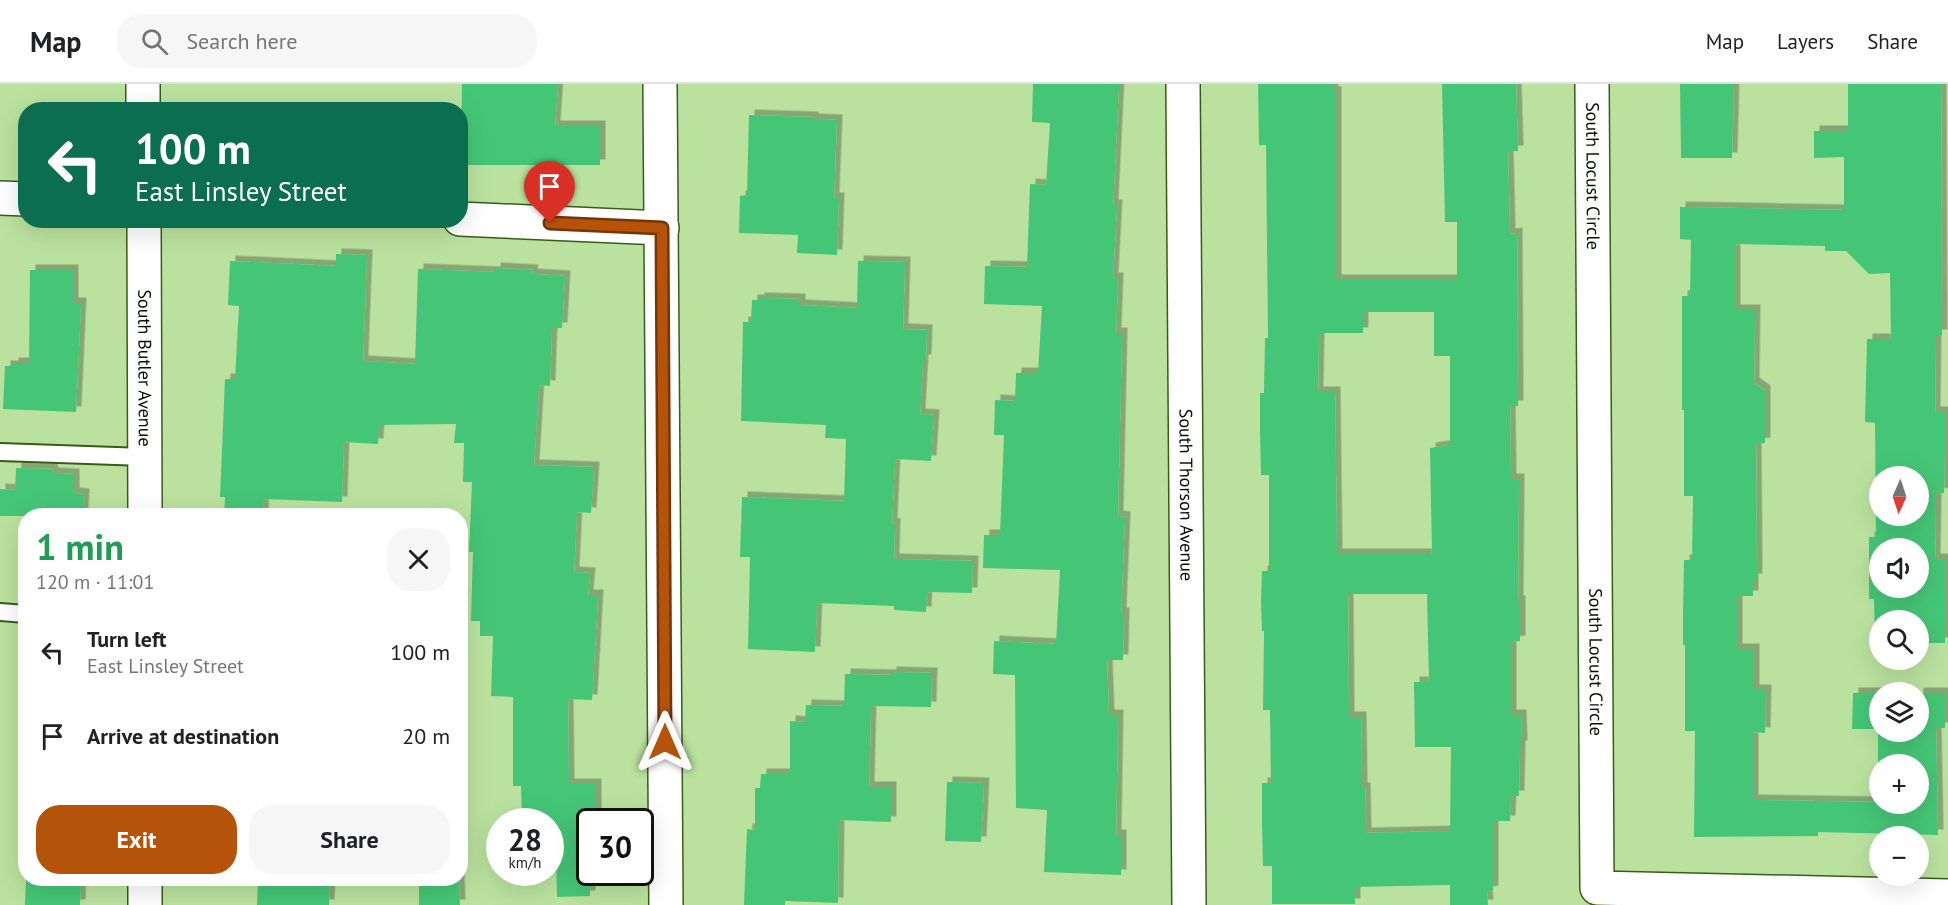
<!DOCTYPE html>
<html lang="en">
<head>
<meta charset="utf-8">
<style>
  :root { --surface:#fff; --page:#f6f6f6; --text:#202124; --muted:#757577; --line:#e0e0e0; --accent:#b45309 }
  body { margin:0; font-family:"PT Sans",sans-serif; background:var(--page); color:var(--text); height:100vh; display:flex; flex-direction:column; font-size:22px; white-space:nowrap }
  * { box-sizing:border-box; margin:0 }
  p { font-size:20px; color:var(--muted) }
  .icon { flex:none; width:33px; height:33px; fill:none; stroke:currentColor; stroke-width:2; stroke-linecap:round; stroke-linejoin:round }
  .map { position:relative; flex:1; overflow:hidden }
  .side { position:absolute; left:18px; top:424px; width:450px; height:378px; display:flex; flex-direction:column; background:var(--surface); border-radius:24px; box-shadow:0 6px 24px #0002 }
  .side>* { flex:none }
  .banner { position:absolute; left:18px; top:18px; width:450px; height:126px; border-radius:24px; box-shadow:0 6px 24px #0002; background:#0b6e4f; color:#fff; overflow:hidden }
  .needle { width:39px; rotate:183deg }
  .fabs { position:absolute; left:1869px; top:382px; display:grid; gap:12px }
  .fabs a { display:grid; place-items:center; width:60px; height:60px; border-radius:50%; background:var(--surface); box-shadow:0 6px 24px #0002; font-size:30px }
  .speed { position:absolute; left:486px; top:724px; display:flex; gap:12px; font-size:30px; font-weight:700; text-align:center }
  .speed>* { display:grid; place-content:center; width:78px; height:78px; border-radius:50%; background:var(--surface); box-shadow:0 6px 24px #0002; line-height:1 }
  .speed small { font-size:15px; font-weight:400 }
  .speed .limit { border:3px solid #111; border-radius:9px; background:#fff; color:#111 }
  .pin { position:absolute; display:grid; place-items:center; width:51px; height:51px; color:#fff; margin:-62px -26px; border-radius:50% 50% 50% 0; rotate:-45deg; box-shadow:0 0 6px #0007 }
  .pin .icon { rotate:45deg }
  .me { position:absolute; width:66px; margin:-33px; rotate:0deg; stroke-linejoin:round; filter:drop-shadow(0 0 4px #0008) }
  .turn { display:flex; align-items:center; gap:21px; height:126px; padding:0 18px; font-size:27px }
  .turn .icon { width:78px; height:78px; stroke-width:2.5 }
  .turn b { display:block; font-size:42px; line-height:51px }
  .round { display:grid; place-items:center; flex:none; width:63px; height:63px; border-radius:24px; background:var(--page) }
  .overview { display:flex; align-items:center; justify-content:space-between; height:102px; padding:0 18px }
  h1 { font-size:36px; font-weight:800; line-height:45px; color:#1e9e55 }
  .primary-button { display:flex; gap:12px; margin-top:auto; padding:12px 18px }
  .primary-button a { flex:1; height:69px; border-radius:24px; background:var(--accent); color:#fff; font-size:24px; font-weight:800; line-height:69px; text-align:center }
  .primary-button a+a { background:var(--page); color:var(--text) }
  ul { padding:0; list-style:none }
  li { display:flex; align-items:center; gap:18px; height:84px; padding:0 18px }
  li div { flex:1 }
  li b { display:block; font-size:22px }
  li em { font-style:normal }
  header { display:flex; align-items:center; gap:36px; box-sizing:border-box; height:84px; padding:0 30px; background:var(--surface); border-bottom:2px solid var(--line) }
  header strong { font-size:28px }
  nav { display:flex; gap:33px; margin-inline-start:auto; font-size:21px }
  .search { width:420px; height:54px; background:var(--page); display:flex; align-items:center; gap:15px; box-sizing:border-box; padding:0 21px; border-radius:24px; color:var(--muted); font-size:22px }
  .map>svg:first-child { display:block }
</style>
</head>
<body>
<header>
<strong>Map</strong>
<div class="search"><svg class="icon" aria-label="search" viewBox="0 0 24 24"><circle cx="10" cy="10" r="6"/><path d="M15 15l6 6"/></svg>Search here</div>
<nav><a>Map</a><a>Layers</a><a>Share</a></nav>
</header>
<div class="map">
<svg width="1948" height="821" viewBox="0 0 1948 821">
  <defs>
    <filter id="shadow"><feDropShadow dx="5.5" dy="-5.5" stdDeviation="0" flood-color="#0004"/></filter>
  </defs>
  <rect width="100%" height="100%" fill="#bae29e"/>
  <path fill="#44c677" fill-rule="evenodd" filter="url(#shadow)" d="M462,0H558L555,42H600V81H461Z
    M1033,0H1119L1113,121H1117L1113,194H1118L1116,249H1122L1118,432L1125,433L1121,529H1124L1123,576H1107L1109,631H1118L1116,751H1121V791L1044,788L1047,726L1016,724L1015,591L993,590L994,557L1056,560L1060,486L983,484L984,451H1000L1004,351H994L995,316L1015,317L1016,289H1038L1042,222L984,220L985,182L1027,183L1030,100L1046,101L1050,39L1032,38Z
    M1258,0H1333V8H1336V196H1457V138H1445L1442,0H1516L1518,67H1508L1510,150L1517,149L1518,322H1510L1511,395H1519L1518,517H1520V557L1511,558V631H1521L1522,662H1520L1519,712H1511L1510,737H1493V807L1487,808L1488,821H1450V801L1355,803V820H1272V782H1263L1262,740V699H1271L1270,626H1263L1264,547H1262L1261,518L1262,487H1269V391H1261L1260,346V309H1264L1265,254H1268L1266,61H1259ZM1363,228H1434V272H1450V361L1430,364L1432,470H1337L1335,308H1318L1319,249H1363ZM1348,510H1427L1429,598H1414L1415,663H1451L1450,747L1366,749L1365,704H1362L1361,633H1349Z
    M1680,0H1734L1732,74H1681Z
    M1848,0H1941L1942,251H1936L1935,328H1945V360L1944,409L1936,410L1935,475H1945V559H1918V537H1880V560H1875L1874,515H1869V453H1876L1875,339L1865,338L1867,255H1891L1890,189L1869,190L1846,167H1825V162L1735,160V226H1755L1754,299L1765,307V359L1756,360L1757,495H1753V512H1737V565H1754V606H1766L1765,649L1753,648V716L1878,718V645H1852L1853,609H1897H1880V648H1918V609H1945V644H1936L1938,751L1818,748V752L1694,753L1695,647H1685V561H1683V529L1684,476H1692L1693,412H1684V326H1682V212H1690L1691,156L1680,155V123L1844,126V73L1814,74V47H1848ZM1880,393H1918V432H1880ZM1880,465H1918V504H1880ZM1880,681H1918V720H1880Z
    M749,31L813,33V35L837,36L834,114H839L837,171L797,169L798,151L739,149L740,112L747,111Z
    M336,170L367,171L363,277L415,280L418,185L495,188V184L533,186L532,190L565,192L562,244H552L550,302L539,301L534,381L594,383L591,429L577,428L574,488L590,489L588,511H598L592,616L568,615L569,700H596V738H590V812L557,813L556,775H550V738H525V732H522L521,702H513V613L491,612L493,552H480V537H471L473,468H469L472,398H463L464,359H454L456,340L379,341L378,360L344,358L342,418L264,415L263,432H224L225,413H220L225,295H235L239,222L228,221L230,177L336,182Z
    M858,177L905,178L903,245L927,246L926,276H923L920,330L934,331L931,377L895,375L892,439L895,440L894,475L973,477L972,509L927,508L926,528L894,526V522L817,519L815,568L748,565L750,473H740L742,413L844,417L846,355L825,354L826,341L741,337L743,238H751L752,216H759V214L800,215V221L857,224Z
    M30,186H73V219H81L76,328L3,325L5,282H13V279H29Z
    M16,384L52,385L53,389L74,390V409L84,410L83,432H0V405L15,406Z
    M891,588L932,589L931,623L871,622L869,703H891V738L839,736L838,819L785,817V821H744L747,745L755,746V704H760L761,690H790V637L805,638L806,621L844,622L845,590L891,591Z
    M947,698L984,699L981,758L945,757Z
    M26,795H81L80,821H25Z
    M258,795H330L329,821H257Z
    M419,795H459L460,821H419Z"/>
  <g fill="none" stroke-linecap="round" stroke-linejoin="round">
    <g stroke="#395b1b" stroke-width="20">
      <path id="service" d="M0,368L145,373
        M0,528L26,530"/>
    </g>
    <g stroke="#395b1b" stroke-width="36">
      <g id="minor">
        <path d="M143,0V26"/>
        <path d="M660,0L666,821"/>
        <path id="s1" d="M1183,0L1189,821"/>
        <path id="s2" d="M1592,0L1597,804L1948,812"/>
        <path d="M0,114L26,115"/>
        <path d="M460,135L662,144"/>
        <path id="s3" d="M144,136L145,432"/>
        <path d="M145,795V821"/>
      </g>
    </g>
    <use href="#service" stroke="#fff" stroke-width="16"/>
    <use href="#minor" stroke="#fff" stroke-width="33"/>
  </g>
  <g fill="none" stroke-linecap="round" stroke-linejoin="round">
    <g stroke="#753606" stroke-width="15">
      <path id="route" d="M550,139L662,144L665,658"/>
    </g>
    <use href="#route" stroke="#b45309" stroke-width="10"/>
  </g>
  <g text-anchor="middle" stroke-width="6" stroke-linejoin="round" paint-order="stroke">
    <g font-size="18" fill="#040f00" stroke="#c6efaa">
      <text dy="6" stroke="none"><textPath href="#s2" startOffset="92">South Locust Circle</textPath></text>
      <text dy="6" stroke="none"><textPath href="#s3" startOffset="148">South Butler Avenue</textPath></text>
      <text dy="6" stroke="none"><textPath href="#s1" startOffset="411">South Thorson Avenue</textPath></text>
      <text dy="6" stroke="none"><textPath href="#s2" startOffset="578">South Locust Circle</textPath></text>
    </g>
  </g>
</svg>
<div class="fabs">
<a><svg class="needle" viewBox="-14 -14 28 28"><path d="M0-13l5 13h-10z" fill="#e53935"/><path d="M0 13l5-13h-10z" fill="#757577"/></svg></a>
<a><svg class="icon" aria-label="sound" viewBox="0 0 24 24"><path d="M4 9h4l5-4v14l-5-4H4zM17 9q2 3 0 6"/></svg></a>
<a><svg class="icon" aria-label="search" viewBox="0 0 24 24"><circle cx="10" cy="10" r="6"/><path d="M15 15l6 6"/></svg></a>
<a><svg class="icon" aria-label="layers" viewBox="0 0 24 24"><path d="M12 4l9 5-9 5-9-5zM3 14l9 5 9-5"/></svg></a>
<a>+</a>
<a>−</a>
</div>
<div class="speed"><div>28<small>km/h</small></div><div class="limit">30</div></div>
<div class="pin" style="left:550px;top:139px;background:#d93025"><svg class="icon" aria-label="arrive" viewBox="0 0 24 24"><path d="M6 21V4h12l-3 4 3 4H6"/></svg></div>
<svg class="me" style="left:665px;top:658px" viewBox="-20 -20 40 40"><path d="M0-17L14 15 0 8-14 15z" fill="#b45309" stroke="#fff" stroke-width="4"/></svg>
<div class="banner">
<div class="turn"><svg class="icon" aria-label="left" viewBox="0 0 24 24"><path d="M17 20v-9H6M10 6l-5 5 5 5"/></svg><div><b>100 m</b>East Linsley Street</div></div>
</div>
<section class="side">
<div class="overview"><div><h1>1 min</h1><p>120 m · 11:01</p></div><a class="round"><svg class="icon" aria-label="close" viewBox="0 0 24 24"><path d="M6 6l12 12M18 6L6 18"/></svg></a></div>
<ul>
<li><svg class="icon" aria-label="left" viewBox="0 0 24 24"><path d="M17 20v-9H6M10 6l-5 5 5 5"/></svg><div><b>Turn left</b><p>East Linsley Street</p></div><em>100 m</em></li>
<li><svg class="icon" aria-label="arrive" viewBox="0 0 24 24"><path d="M6 21V4h12l-3 4 3 4H6"/></svg><div><b>Arrive at destination</b></div><em>20 m</em></li>
</ul>
<div class="primary-button"><a>Exit</a><a>Share</a></div>
</section>
</div>
</body>
</html>
